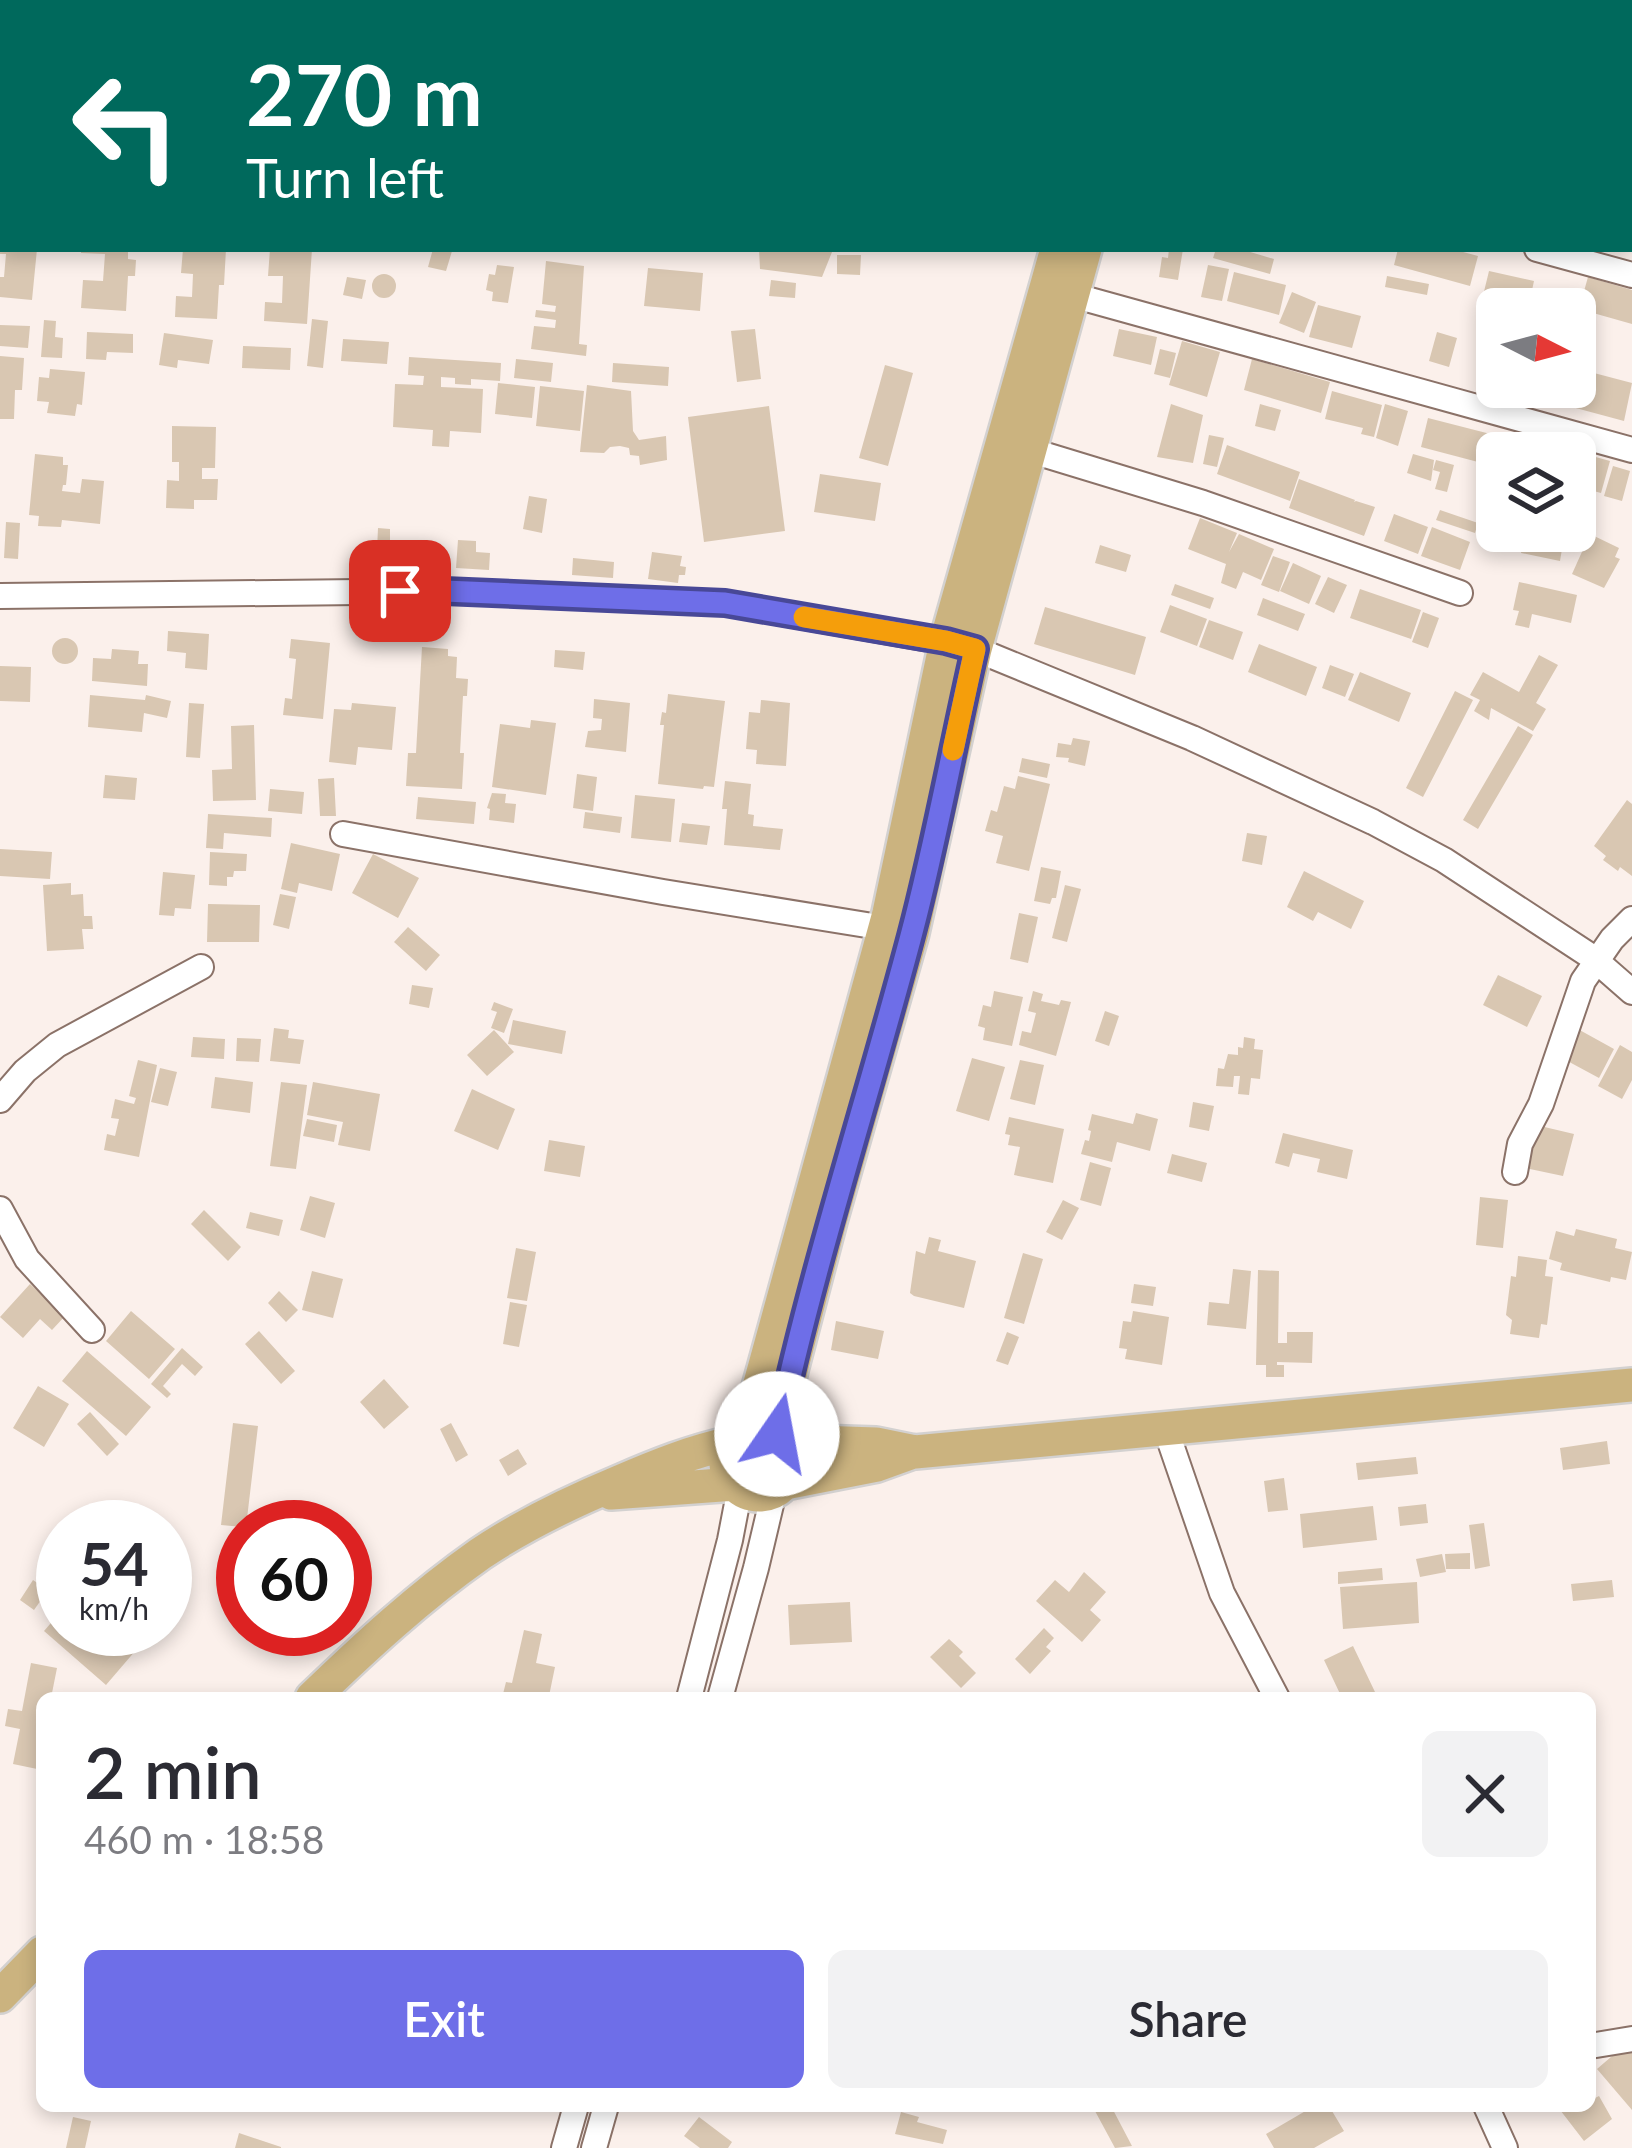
<!DOCTYPE html>
<html lang="en">
<head>
<meta charset="utf-8">
<style>
  :root { --surface:#fff; --page:#f2f2f3; --text:#2b2b33; --muted:#7c7c81; --accent:#6e6ee8 }
  body { margin:0; font-family:Lato,sans-serif; background:var(--page); color:var(--text); height:100vh; display:flex; flex-direction:column; font-size:45px; white-space:nowrap }
  * { box-sizing:border-box; margin:0 }
  p { font-size:39px; color:var(--muted) }
  .icon { flex:none; width:66px; height:66px; fill:none; stroke:currentColor; stroke-width:2; stroke-linecap:round; stroke-linejoin:round }
  .map { position:relative; flex:1; overflow:hidden }
  .sheet { position:absolute; left:36px; top:1692px; width:1560px; height:420px; display:flex; flex-direction:column; background:var(--surface); border-radius:18px; box-shadow:0 6px 18px #0003 }
  .sheet>* { flex:none }
  .guide { position:absolute; left:0px; top:0px; width:1632px; height:252px; box-shadow:0 6px 18px #0003; background:#00695c; color:#fff; overflow:hidden }
  .needle { width:78px; rotate:96deg }
  .buttons { position:absolute; left:1476px; top:288px; display:grid; gap:24px }
  .buttons a { display:grid; place-items:center; width:120px; height:120px; border-radius:18px; background:var(--surface); box-shadow:0 6px 18px #0003; font-size:60px }
  .speed { position:absolute; left:36px; top:1500px; display:flex; gap:24px; font-size:60px; font-weight:700; text-align:center }
  .speed>* { display:grid; place-content:center; width:156px; height:156px; border-radius:50%; background:var(--surface); box-shadow:0 6px 18px #0003; line-height:1 }
  .speed small { font-size:30px; font-weight:400 }
  .speed .limit { border:18px solid #d22; background:#fff; color:#111 }
  .pin { position:absolute; display:grid; place-items:center; width:102px; height:102px; color:#fff; margin:-51px; border-radius:24px; box-shadow:0 6px 18px #0006 }
  .me { position:absolute; width:132px; margin:-66px; rotate:12deg; stroke-linejoin:round; filter:drop-shadow(0 0 9px #0008) }
  .turn { display:flex; align-items:center; gap:42px; height:252px; padding:0 48px; font-size:54px }
  .turn .icon { width:156px; height:156px; stroke-width:2.5 }
  .turn b { display:block; font-size:84px; line-height:102px }
  .round { display:grid; place-items:center; flex:none; width:126px; height:126px; border-radius:18px; background:var(--page) }
  .overview { display:flex; align-items:center; justify-content:space-between; height:204px; padding:0 48px }
  h1 { font-size:72px; font-weight:600; line-height:90px }
  .button { display:flex; gap:24px; margin-top:auto; padding:24px 48px }
  .button a { flex:1; height:138px; border-radius:18px; background:var(--accent); color:#fff; font-size:48px; font-weight:600; line-height:138px; text-align:center }
  .button a+a { background:var(--page); color:var(--text) }
  .map>svg:first-child { display:block }
</style>
</head>
<body>
<div class="map">
<svg width="1632" height="2148" viewBox="0 0 1632 2148">
  <rect width="100%" height="100%" fill="#fbf0eb"/>
  <path fill="#d9c7b2" d="M0,249H37L32,300L0,297V277H4L6,254H0Z
    M81,249H128V259L136,260L135,276H128L126,311L81,308L83,280L103,281L105,254L81,253Z
    M183,249H226L224,285H219L217,319L175,317L176,296L192,297L193,274L181,273Z
    M270,249H312L307,324L264,321L265,302L282,303L283,276H268Z
    M433,249L452,251L446,271L428,267Z
    M759,249H831L832,252L822,277L760,269Z
    M1169,249H1183L1178,280L1159,277L1162,257L1168,258Z
    M1216,249H1240L1274,259L1270,274L1213,258Z
    M1398,249H1452L1478,256L1470,286L1394,265Z
    M837,255H861L860,275L837,274Z
    M546,261L584,266L579,344L587,345L586,356L531,349L534,326L555,328L556,320L535,317L536,310L555,312L556,306L542,304Z
    M497,265L514,267L508,303L492,301L493,292L486,290L489,274L495,275Z
    M1208,265L1229,269L1222,301L1201,297Z
    M648,268L703,273L700,311L644,306Z
    M1489,271L1534,281L1528,309H1497V312L1480,308Z
    M1234,272L1286,285L1279,315L1227,301Z
    M372 286a12 12 0 1 1 24 0a12 12 0 1 1-24 0Z
    M1387,276L1429,284L1427,295L1385,287Z
    M347,277L366,280L362,299L343,295Z
    M1588,277L1632,290V324L1579,309Z
    M771,280L796,283L795,298L769,296Z
    M1292,292L1316,302L1304,333L1279,323Z
    M1318,305L1361,316L1352,348L1309,337Z
    M312,319L328,321L323,368L307,366Z
    M44,320L56,321L55,337L63,338L62,358L41,357Z
    M0,325L30,326L28,348L0,346Z
    M755,329L761,379L737,382L731,331Z
    M1119,329L1157,337L1151,365L1113,356Z
    M87,332L133,334V353L107,352L106,360L86,359Z
    M1437,332L1457,338L1449,367L1429,361Z
    M164,333L213,340L209,364L178,360L177,368L159,365Z
    M343,339L389,342L387,364L341,361Z
    M1182,341L1220,352L1207,397L1169,385Z
    M243,346L291,348L290,370L242,368Z
    M1160,349L1176,353L1170,378L1154,374Z
    M0,356L24,358L22,390H15L14,419H0Z
    M409,357L501,363L500,381L471,379V385L455,384V378L441,377V387L483,389L481,433L450,431L449,447L432,446L433,430L393,427L395,384L423,385L424,376L408,375Z
    M516,359L553,363L551,382L514,378Z
    M1252,359L1330,382L1321,413L1244,390Z
    M613,363L669,367L668,386L612,382Z
    M885,365L913,373L888,466L859,458Z
    M1575,368L1632,383L1624,421L1572,407L1574,398L1570,397L1568,405L1550,400L1553,387H1575Z
    M50,369L85,372L82,405L77,404L75,416L47,413L49,402L37,401L39,377L49,378Z
    M498,383L535,387L532,418L495,414Z
    M587,385L631,391L633,431L639,440L666,436L667,460L640,465L639,456L630,455L629,448L620,446L610,447L604,453L580,452Z
    M540,386L584,391L580,431L536,426Z
    M1332,391L1382,405L1374,437L1361,434L1363,428L1325,419Z
    M1171,404L1203,415L1193,463L1157,457Z
    M1260,404L1281,410L1275,431L1255,426Z
    M1385,404L1408,411L1398,446L1376,438Z
    M769,406L785,531L704,542L688,417Z
    M1428,418L1506,438L1502,453H1497V467L1421,447Z
    M172,426L216,427L215,468H202V479H218L217,500H194V509L166,508L167,480L179,481V462H172Z
    M1209,435L1224,438L1217,467L1203,464Z
    M1535,440L1610,461L1601,493L1575,486V453H1531Z
    M1227,445L1300,472L1290,501L1217,474Z
    M35,454L63,457V465H68L66,485H63L62,491L80,493L82,479L104,481L100,524L62,520L61,527L38,526L39,516L29,515Z
    M1413,454L1434,460L1431,481L1407,473Z
    M1436,460L1454,465L1447,492L1435,489L1440,472L1433,470Z
    M1613,466L1630,471L1622,501L1604,496Z
    M820,474L881,483L875,521L814,512Z
    M1299,479L1355,500L1354,502L1356,501L1375,507L1364,536L1289,508Z
    M529,496L547,499L542,533L523,529Z
    M1440,510L1478,523L1475,533L1436,520Z
    M1394,514L1428,527L1418,554L1384,541Z
    M1200,518L1237,533L1229,552L1239,534L1274,549L1261,580L1243,572L1236,589L1221,583L1226,564L1188,549Z
    M6,522L20,523L18,559L4,558Z
    M1432,527L1470,542L1460,570L1421,556Z
    M1489,527L1510,535L1504,551L1483,543Z
    M378,528L390,529V557L437,558V574L376,572Z
    M1525,531H1565L1560,561L1521,553Z
    M1590,534L1619,548L1615,557L1620,559L1604,588L1572,574Z
    M458,540L476,541V552L490,553L489,570L456,568Z
    M1100,545L1131,555L1126,572L1095,563Z
    M652,552L682,556L680,566L686,567L685,575H679L678,583L648,579Z
    M1273,556L1290,562L1279,592L1261,585Z
    M573,558L614,562L613,578L572,575Z
    M1293,563L1321,576L1309,604L1280,591Z
    M1328,577L1347,585L1334,613L1315,604Z
    M1519,582L1577,595L1571,623L1532,614L1529,628L1515,625L1519,611L1513,610Z
    M1175,584L1214,598L1210,609L1171,595Z
    M1360,589L1421,610L1411,639L1350,618Z
    M1263,598L1305,614L1298,631L1257,615Z
    M1170,605L1207,619L1197,646L1160,632Z
    M1045,607L1146,637L1135,675L1034,644Z
    M1423,612L1439,618L1428,648L1412,642Z
    M1209,620L1243,632L1233,660L1199,647Z
    M168,631L209,634L207,670L185,668L186,653L167,651Z
    M52 651a13 13 0 1 1 26 0a13 13 0 1 1-26 0Z
    M291,639L330,643L323,719L283,715L285,698L292,699L296,659L289,658Z
    M1259,644L1317,667L1306,696L1248,672Z
    M422,647L448,649V656L457,657L456,678L468,679L467,696H463L460,753H464L462,789L406,786L408,753H416Z
    M112,649L139,651L138,664H148L147,686L92,681L93,658L111,659Z
    M555,650L585,652L583,670L554,667Z
    M1539,655L1558,665L1536,703L1546,709L1533,731L1491,708L1489,720L1474,711L1480,700L1470,695L1483,672L1519,692Z
    M1330,665L1354,674L1345,697L1322,688Z
    M0,666L31,667L30,702L0,701Z
    M1360,672L1411,693L1399,722L1348,700Z
    M1455,691L1473,700L1423,797L1406,788Z
    M668,694L725,701L714,787L704,786L703,789L658,784L664,725H660L662,712L666,713Z
    M90,695L145,700L146,695L171,701L167,718L144,713L142,732L88,727Z
    M594,699L630,703L626,752L585,747L588,731L601,730L602,719L593,718Z
    M761,700L790,703L786,766L756,764L757,750L746,749L749,712L760,713Z
    M189,703L204,704L200,758L186,757Z
    M352,703L396,707L392,750L358,747L356,765L329,762L334,709L351,710Z
    M531,720L556,723L546,795L492,787L500,724L530,728Z
    M254,725L256,800L213,801L212,770L232,769L231,726Z
    M1518,726L1533,735L1478,829L1463,820Z
    M1073,738L1090,741L1085,766L1068,762L1069,758L1056,757L1058,743L1071,745Z
    M1022,758L1050,764L1047,778L1019,772Z
    M577,774L597,777L593,811L573,808Z
    M105,775L137,778L135,800L103,798Z
    M1018,776L1050,784L1029,871L996,863L1003,836L985,831L991,810L997,812L1004,786L1015,789Z
    M334,778L336,816H320L318,779Z
    M725,781L751,784L748,814L754,815L753,826L783,829L780,850L724,845L727,809H722Z
    M270,789L304,792L302,814L268,811Z
    M492,793L506,794L505,803L516,804L514,823L489,820L490,809L487,808Z
    M635,795L675,799L671,842L631,838Z
    M418,797L476,802L474,824L416,819Z
    M1627,800L1632,804V876L1620,867L1618,871L1603,860L1606,856L1594,846Z
    M585,812L622,817L620,833L583,828Z
    M208,814L272,818L271,837L224,833L223,849L206,848Z
    M682,823L710,826L707,845L679,842Z
    M1247,833L1267,836L1262,865L1242,861Z
    M291,843L340,854L332,891L299,883L297,893L281,889Z
    M0,849L52,852L50,879L0,876Z
    M210,852L247,854L246,871H234L233,877H227V886L209,885Z
    M373,854L419,878L398,918L352,893Z
    M1041,867L1061,871L1056,898H1052L1050,904L1034,901Z
    M1304,871L1364,901L1351,929L1318,912L1313,921L1287,907Z
    M163,872L195,875L191,909L175,908L174,916L159,915Z
    M71,883V895L83,894L84,916H92L93,929H82L84,949L47,951L43,885Z
    M1065,885L1081,889L1067,942L1052,938Z
    M280,894L296,897L289,929L273,925Z
    M208,904L260,905L259,942H207Z
    M1019,913L1038,917L1028,963L1010,959Z
    M408,927L440,955L426,971L394,942Z
    M1498,975L1542,996L1527,1027L1483,1005Z
    M412,985L433,988L429,1008L409,1004Z
    M994,991L1023,997L1012,1046L983,1040L985,1028L978,1026L983,1005L991,1007Z
    M1033,991L1043,994L1041,1001L1059,1005L1061,1000L1071,1002L1056,1056L1019,1045L1022,1031L1031,1033L1036,1013L1028,1011Z
    M494,1002L513,1009L504,1033L491,1028L497,1012L491,1010Z
    M1105,1011L1119,1016L1109,1046L1095,1041Z
    M513,1020L566,1031L562,1054L508,1044Z
    M274,1028L289,1030L288,1038L304,1040L300,1064L270,1061Z
    M1576,1028L1614,1049L1599,1078L1560,1057Z
    M494,1030L514,1052L487,1076L467,1055Z
    M193,1037L225,1039L224,1059L191,1057Z
    M1244,1037L1255,1039L1254,1049L1263,1050L1260,1079L1251,1078L1249,1095L1238,1094L1240,1076H1234L1233,1087L1216,1086L1218,1068L1224,1069L1228,1054L1238,1055V1047L1243,1048Z
    M237,1038L261,1039L259,1062L236,1061Z
    M1620,1045L1632,1052V1080L1622,1099L1598,1086Z
    M972,1058L1005,1067L989,1121L956,1111Z
    M138,1060L157,1065L139,1157L104,1150L107,1134L115,1136L119,1119L111,1118L115,1099L134,1104L136,1098L129,1096Z
    M1020,1060L1044,1065L1035,1105L1010,1099Z
    M160,1068L177,1072L168,1106L151,1102Z
    M215,1077L253,1082L250,1113L211,1108Z
    M281,1082L307,1085L296,1169L270,1166Z
    M313,1082L380,1094L370,1151L338,1145L343,1122L307,1115Z
    M472,1089L515,1109L498,1150L454,1131Z
    M1193,1102L1214,1106L1209,1131L1189,1127Z
    M1136,1113L1158,1119L1150,1151L1117,1142L1112,1162L1081,1154L1085,1140L1089,1141L1091,1131L1088,1130L1092,1114L1133,1124Z
    M1009,1117L1064,1129L1053,1183L1014,1175L1020,1147L1008,1145L1010,1135L1005,1134Z
    M307,1119L337,1125L334,1142L303,1136Z
    M1536,1125L1574,1134L1563,1176L1520,1167Z
    M1283,1133L1353,1150L1347,1179L1317,1172L1320,1159L1293,1153L1289,1167L1275,1163Z
    M549,1140L585,1146L580,1177L544,1171Z
    M1172,1154L1207,1163L1202,1182L1167,1173Z
    M1090,1162L1111,1168L1101,1206L1080,1200Z
    M310,1196L335,1203L325,1238L300,1230Z
    M1480,1197L1508,1200L1503,1248L1476,1245Z
    M1063,1200L1079,1208L1062,1240L1046,1232Z
    M204,1210L241,1247L228,1261L191,1224Z
    M250,1212L283,1220L279,1236L246,1228Z
    M1576,1229L1617,1239L1615,1248L1632,1252L1626,1280L1611,1277L1610,1282L1560,1270L1562,1263L1549,1259L1556,1231L1574,1236Z
    M929,1237L941,1240L938,1251L976,1261L964,1308L914,1296L910,1293L916,1251L925,1254Z
    M516,1248L536,1252L527,1301L507,1298Z
    M1023,1253L1043,1259L1024,1324L1004,1318Z
    M1518,1256L1547,1260L1545,1276L1553,1277L1547,1325L1541,1324L1539,1338L1510,1334L1512,1320L1506,1315L1511,1276L1516,1277Z
    M1233,1269L1251,1271L1246,1329L1207,1325L1209,1302L1229,1304Z
    M1258,1270L1279,1271L1278,1343H1287V1332H1313L1312,1363L1277,1362V1365H1284V1377H1266V1365H1256Z
    M312,1271L343,1279L333,1318L302,1310Z
    M30,1284L65,1316L52,1330L40,1319L23,1338L0,1317Z
    M1134,1284L1156,1287L1153,1306L1131,1303Z
    M279,1291L298,1310L286,1322L268,1303Z
    M510,1302L527,1305L519,1347L503,1344Z
    M131,1311L175,1349L149,1379L106,1341Z
    M1133,1311L1169,1317L1162,1365L1125,1359L1127,1349L1119,1348L1123,1321L1131,1322Z
    M836,1321L884,1331L878,1359L831,1350Z
    M259,1331L295,1371L281,1384L245,1344Z
    M1007,1332L1019,1337L1008,1365L996,1361Z
    M182,1348L203,1367L195,1376L182,1364L163,1386L171,1394L167,1398L151,1384Z
    M87,1351L151,1407L126,1436L62,1381Z
    M384,1379L409,1407L384,1429L360,1402Z
    M38,1386L69,1404L44,1447L13,1428Z
    M90,1412L119,1444L107,1456L77,1424Z
    M233,1423L258,1426L246,1527H243L221,1525Z
    M451,1423L468,1455L456,1462L440,1429Z
    M1607,1441L1610,1464L1563,1470L1560,1448Z
    M518,1449L527,1464L508,1476L499,1460Z
    M1416,1457L1418,1474L1358,1480L1356,1463Z
    M1284,1478L1288,1510L1268,1512L1264,1481Z
    M1426,1504L1428,1523L1400,1526L1398,1507Z
    M1373,1506L1377,1540L1303,1548L1300,1514Z
    M1484,1523L1490,1566L1475,1569L1469,1525Z
    M1470,1553V1569H1446L1445,1554Z
    M1442,1554L1446,1572L1420,1577L1416,1559Z
    M1382,1568L1383,1580L1338,1584V1572Z
    M1084,1572L1106,1592L1090,1610L1101,1620L1082,1642L1036,1601L1055,1580L1069,1592Z
    M33,1580L48,1590L34,1610L20,1600Z
    M1612,1580L1614,1597L1573,1601L1571,1584Z
    M1417,1582L1419,1623L1343,1629L1340,1587Z
    M850,1602L852,1642L790,1645L788,1605Z
    M63,1609V1629H139L148,1636L106,1685L44,1631Z
    M1044,1628L1054,1638L1046,1647L1051,1651L1030,1674L1015,1659Z
    M524,1630L542,1634L536,1663L555,1667L549,1696L537,1693L536,1698H502L506,1682L512,1683Z
    M949,1639L963,1652L959,1656L976,1673L961,1688L930,1657Z
    M1353,1646L1375,1692L1362,1698H1342L1324,1660Z
    M31,1663L57,1668L51,1698H42V1770L13,1764L20,1729L5,1726L8,1709L22,1711Z
    M1626,2044L1632,2051V2110L1597,2069Z
    M1590,2091L1595,2098L1599,2096L1612,2119L1584,2141L1557,2106H1590Z
    M1104,2106H1111L1132,2146L1115,2148L1095,2111Z
    M1314,2106H1329L1344,2131L1314,2148H1274L1266,2134Z
    M901,2112L919,2117L917,2122L947,2130L943,2144L895,2134Z
    M73,2117L91,2121L85,2148H66Z
    M699,2117L732,2142L728,2148H700L684,2136Z
    M239,2133L281,2147V2148H235Z"/>
  <g fill="none" stroke-linecap="round" stroke-linejoin="round">
    <g stroke="#8b7268" stroke-width="28">
      <path id="minor" d="M1336,0L1343,3
        M157,3V0
        M1629,128L1632,129
        M0,193H3
        M1537,249L1632,275
        M1072,295L1632,450
        M1029,450L1203,503L1460,593
        M0,596L444,591L725,603L946,642L975,649L1192,738L1373,822L1444,860L1592,957L1632,992
        M343,834L663,892L885,928
        M0,1100L25,1071L57,1045L201,967
        M1515,1172L1520,1144L1541,1104L1583,981L1612,939L1632,919
        M0,1209L27,1259L92,1330
        M1166,1430L1222,1593L1277,1698
        M689,1698L730,1540L740,1488
        M720,1698L756,1568L774,1492
        M1590,2046L1632,2039
        M1486,2106L1505,2148
        M564,2148L576,2106
        M594,2148L606,2106"/>
    </g>
    <g stroke="#d3d1d0" stroke-width="38">
      <path id="major" d="M1130,3V0
        M1161,3L1162,0
        M726 1462a33 33 0 1 1 66 0a33 33 0 1 1-66 0Z
        M747,1431L889,913L946,642L1057,249
        M777,1434L791,1370L830,1221L912,933L975,649L1085,249
        M785,1441L876,1444L915,1452L1632,1385
        M785,1483L877,1465L913,1452
        M611,1493L735,1484
        M312,1698C365,1647 419,1597 480,1554C523,1525 571,1502 619,1482C656,1466 693,1451 732,1443
        M0,1996L42,1953"/>
    </g>
    <use href="#minor" stroke="#fff" stroke-width="24"/>
    <use href="#major" stroke="#cbb37f" stroke-width="33"/>
  </g>
  <g fill="none" stroke-linecap="round" stroke-linejoin="round">
    <g stroke="#484897" stroke-width="30">
      <path id="route" d="M400,591H444L725,603L946,641L975,649C953,745 936,842 911,936C867,1102 813,1266 777,1434"/>
    </g>
    <use href="#route" stroke="#6e6ee8" stroke-width="21"/>
    <path stroke="#f59e0b" stroke-width="21" d="M804,617L946,641L975,649L953,750"/>
  </g>
</svg>
<div class="buttons">
<a><svg class="needle" viewBox="-14 -14 28 28"><path d="M0-13l5 13h-10z" fill="#e53935"/><path d="M0 13l5-13h-10z" fill="#7c7c81"/></svg></a>
<a><svg class="icon" aria-label="layers" viewBox="0 0 24 24"><path d="M12 4l9 5-9 5-9-5zM3 14l9 5 9-5"/></svg></a>
</div>
<div class="speed"><div>54<small>km/h</small></div><div class="limit">60</div></div>
<div class="pin" style="left:400px;top:591px;background:#d93025"><svg class="icon" aria-label="arrive" viewBox="0 0 24 24"><path d="M6 21V4h12l-3 4 3 4H6"/></svg></div>
<svg class="me" style="left:777px;top:1434px" viewBox="-20 -20 40 40"><circle r="19" fill="#fff"/><path d="M0-13L10 11 0 6-10 11z" fill="#6e6ee8"/></svg>
<div class="guide">
<div class="turn"><svg class="icon" aria-label="left" viewBox="0 0 24 24"><path d="M17 20v-9H6M10 6l-5 5 5 5"/></svg><div><b>270 m</b>Turn left</div></div>
</div>
<section class="sheet">
<div class="overview"><div><h1>2 min</h1><p>460 m · 18:58</p></div><a class="round"><svg class="icon" aria-label="close" viewBox="0 0 24 24"><path d="M6 6l12 12M18 6L6 18"/></svg></a></div>
<div class="button"><a>Exit</a><a>Share</a></div>
</section>
</div>
</body>
</html>
